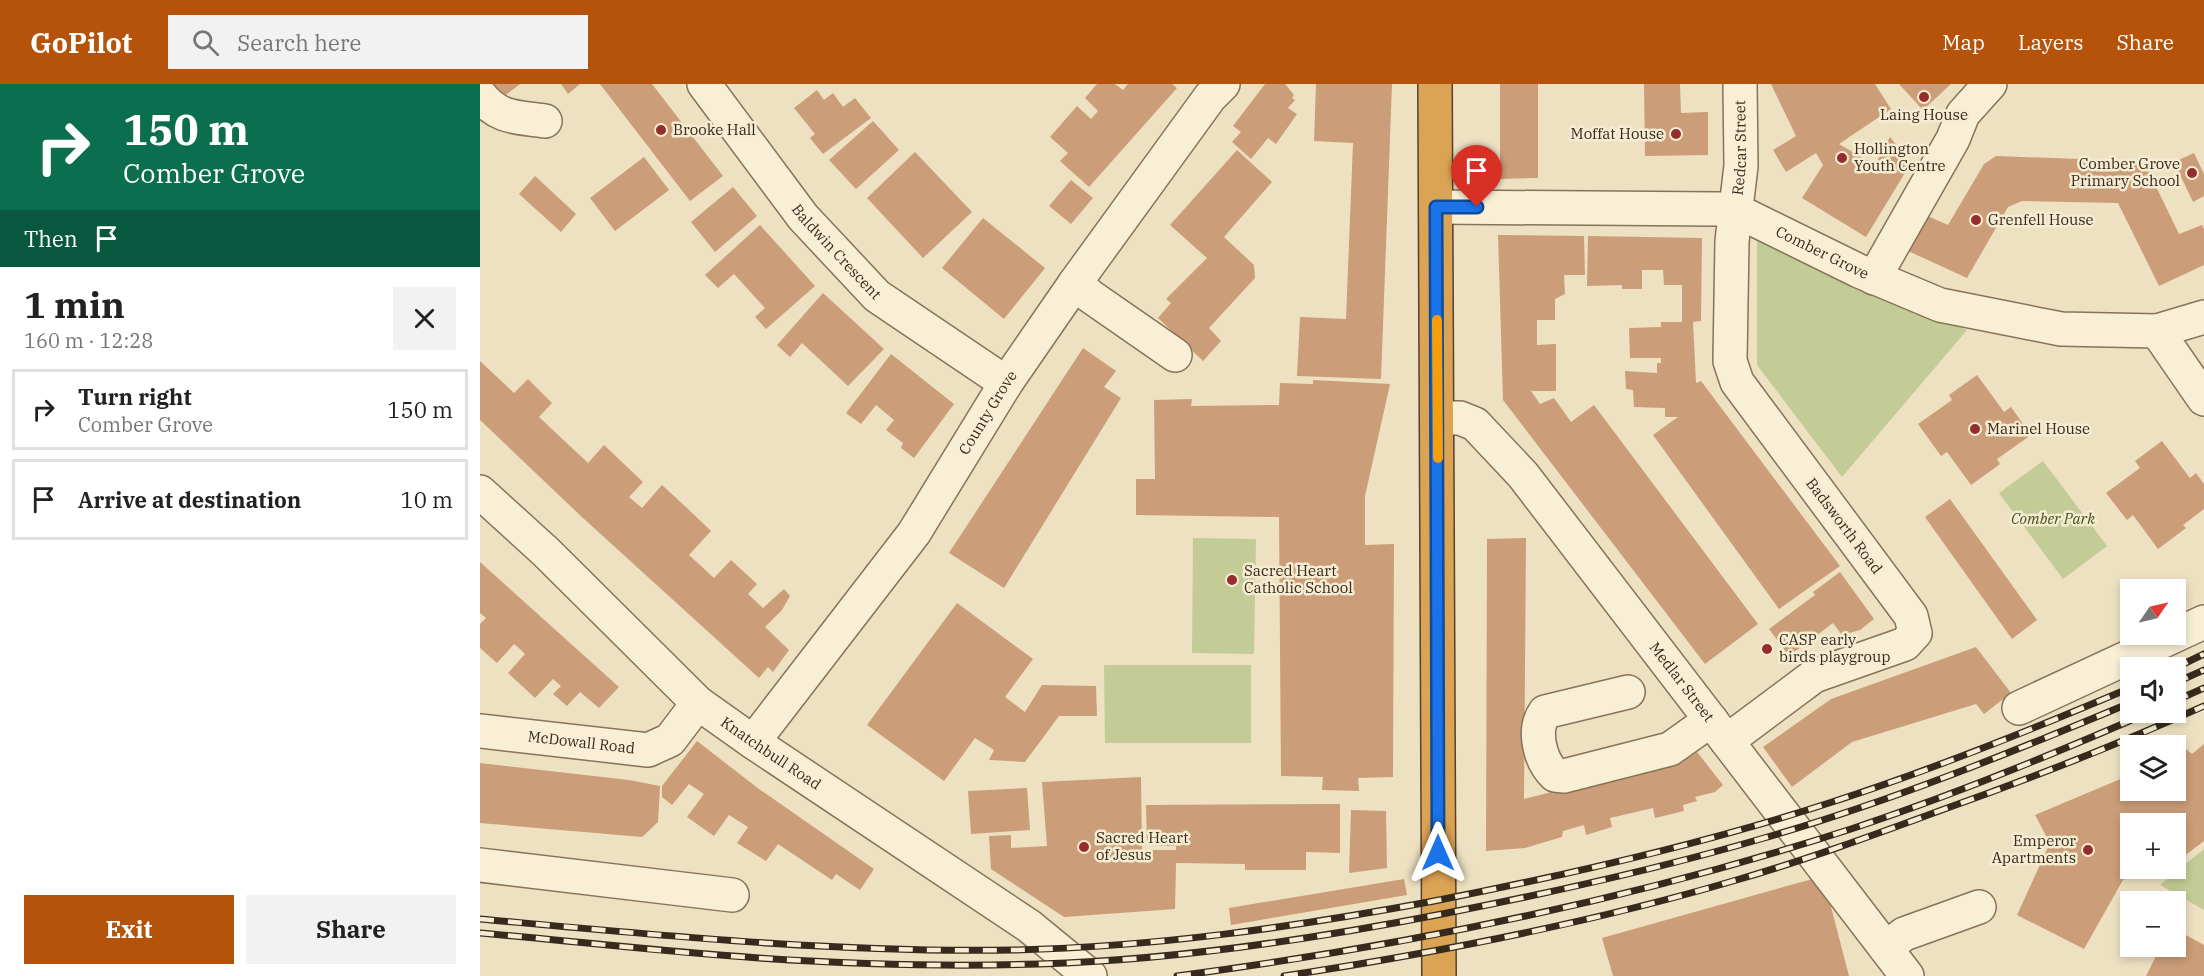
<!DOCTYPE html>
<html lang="en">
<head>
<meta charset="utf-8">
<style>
  :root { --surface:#fff; --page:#f2f2f2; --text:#222; --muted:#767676; --line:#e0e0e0; --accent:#b45309 }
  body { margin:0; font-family:"IBM Plex Serif",serif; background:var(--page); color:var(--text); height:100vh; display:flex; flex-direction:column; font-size:22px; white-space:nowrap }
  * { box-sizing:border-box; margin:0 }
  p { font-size:20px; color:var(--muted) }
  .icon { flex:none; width:33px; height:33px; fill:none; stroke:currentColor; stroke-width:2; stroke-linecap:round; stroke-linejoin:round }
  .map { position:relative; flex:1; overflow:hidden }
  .drawer { display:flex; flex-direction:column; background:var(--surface); width:480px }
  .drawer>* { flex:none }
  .top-card { background:#0b6e4f; color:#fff; overflow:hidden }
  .needle { width:39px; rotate:56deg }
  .buttons { position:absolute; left:1640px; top:495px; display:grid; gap:12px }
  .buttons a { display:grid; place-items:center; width:66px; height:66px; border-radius:0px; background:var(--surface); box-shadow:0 3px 9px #0003; font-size:30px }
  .pin { position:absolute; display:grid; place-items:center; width:51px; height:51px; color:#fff; margin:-62px -26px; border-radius:50% 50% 50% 0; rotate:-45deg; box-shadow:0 0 6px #0007 }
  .pin .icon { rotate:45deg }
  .me { position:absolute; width:66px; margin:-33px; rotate:0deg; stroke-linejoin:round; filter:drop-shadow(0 0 4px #0008) }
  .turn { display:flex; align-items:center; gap:21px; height:126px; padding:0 24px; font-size:27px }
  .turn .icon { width:78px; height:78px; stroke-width:2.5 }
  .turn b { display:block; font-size:42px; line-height:51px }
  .then { display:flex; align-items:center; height:57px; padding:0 24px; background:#0003; gap:12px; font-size:22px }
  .round { display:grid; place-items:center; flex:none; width:63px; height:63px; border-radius:0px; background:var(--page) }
  .overview { display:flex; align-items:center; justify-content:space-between; height:102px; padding:0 24px }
  h1 { font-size:36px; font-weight:700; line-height:45px }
  .cta { display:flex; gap:12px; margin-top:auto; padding:12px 24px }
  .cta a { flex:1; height:69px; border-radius:0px; background:var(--accent); color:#fff; font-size:24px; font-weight:700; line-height:69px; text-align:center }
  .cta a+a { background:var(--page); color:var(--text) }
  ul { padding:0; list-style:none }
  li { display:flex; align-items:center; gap:18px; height:81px; margin:0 12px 9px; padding:0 12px; border:3px solid var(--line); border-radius:0px }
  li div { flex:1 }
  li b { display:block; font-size:22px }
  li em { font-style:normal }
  header { display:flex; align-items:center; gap:36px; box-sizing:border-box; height:84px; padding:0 30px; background:var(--accent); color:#fff }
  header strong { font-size:28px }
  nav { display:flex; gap:33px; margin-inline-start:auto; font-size:21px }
  .search { width:420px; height:54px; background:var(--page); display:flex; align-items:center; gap:15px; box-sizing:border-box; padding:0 21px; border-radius:0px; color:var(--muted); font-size:22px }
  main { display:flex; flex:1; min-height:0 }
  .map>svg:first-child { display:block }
</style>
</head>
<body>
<header>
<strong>GoPilot</strong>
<div class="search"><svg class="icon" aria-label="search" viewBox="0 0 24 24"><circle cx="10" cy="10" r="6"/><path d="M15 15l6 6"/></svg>Search here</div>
<nav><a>Map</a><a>Layers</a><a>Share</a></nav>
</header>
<main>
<section class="drawer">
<div class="top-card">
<div class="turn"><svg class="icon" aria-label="right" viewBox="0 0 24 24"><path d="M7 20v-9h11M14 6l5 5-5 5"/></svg><div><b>150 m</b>Comber Grove</div></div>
<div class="then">Then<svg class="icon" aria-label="arrive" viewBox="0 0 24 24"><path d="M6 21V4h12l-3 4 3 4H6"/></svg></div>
</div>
<div class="overview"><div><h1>1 min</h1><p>160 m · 12:28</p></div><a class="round"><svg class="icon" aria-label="close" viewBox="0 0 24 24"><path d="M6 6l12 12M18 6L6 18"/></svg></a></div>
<ul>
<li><svg class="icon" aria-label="right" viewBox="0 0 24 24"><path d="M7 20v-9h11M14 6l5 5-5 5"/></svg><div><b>Turn right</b><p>Comber Grove</p></div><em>150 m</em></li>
<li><svg class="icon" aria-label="arrive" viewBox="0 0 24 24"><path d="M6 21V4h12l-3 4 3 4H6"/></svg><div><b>Arrive at destination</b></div><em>10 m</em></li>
</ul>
<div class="cta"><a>Exit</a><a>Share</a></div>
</section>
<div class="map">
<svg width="1724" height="892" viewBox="0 0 1724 892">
  <rect width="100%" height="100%" fill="#ede1c2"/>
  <path fill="#c3cb96" d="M1277,151L1393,210L1487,246L1362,393L1277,281Z
    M1563,377L1627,462L1583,495L1519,409Z
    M713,454L776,455L774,570L712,569Z
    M624,581H771V659H625Z
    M1724,765V826L1680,801Z"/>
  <path fill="#cb9d78" d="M5,0H40L18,17Z
    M81,0H100L88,10Z
    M120,0H172L243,92L210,117Z
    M617,0H635L643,6L648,0H692L697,4L609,103L580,77L588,69L570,53L597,22L611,35L618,27L605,14Z
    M785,0H805L814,11L812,14L815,16L808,24L817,30L796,60L788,54L771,75L752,58L761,48L753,42Z
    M836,0H912L901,295L817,292L820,233L866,235L873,59L834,57Z
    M1020,0H1058V94L1020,95Z
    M1164,0H1200L1201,29L1228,28V71L1165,72Z
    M1291,0H1395L1411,25L1359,60L1395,81L1410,53L1431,79L1386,153L1322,114L1343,81L1336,69L1306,88L1293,66L1316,52Z
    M1419,0H1471L1443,26Z
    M337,6L344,16L353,9L363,23L375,14L391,34L343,70L330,54L335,50L314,24Z
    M393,37L419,66L376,105L349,76Z
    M757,66L792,98L744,153L774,181L775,194L729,244L741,257L723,277L678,234L691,219L686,215L727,174L690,141Z
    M435,68L492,128L443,174L387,114Z
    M1714,69L1724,90V112L1713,118L1694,78Z
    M1516,72L1654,77L1667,84L1699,150L1722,141L1724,145V181L1679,202L1638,119L1542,117L1528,123L1487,194L1426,166L1443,130L1468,141L1504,80Z
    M164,73L189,106L135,147L110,114Z
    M55,92L96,130L81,148L39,110Z
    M591,96L613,114L591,140L569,122Z
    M253,103L277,132L235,168L211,138Z
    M503,134L565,184L524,235L462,184Z
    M280,141L335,202L286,245L275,233L285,224L254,190L238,204L225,191Z
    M1018,151L1104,152L1105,191H1084L1085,210L1075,215V236H1057V261L1076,260V307H1051L1060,320L1074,314L1091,338L1114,321L1278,540L1225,580L1023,316Z
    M1108,152L1222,154L1221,237L1213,238L1216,299L1221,297L1360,482L1299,525L1173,351L1198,333H1185V324L1154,323L1153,306L1146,305L1145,287L1177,289V279H1181V274H1150L1149,244L1181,243V238H1202V201H1184L1183,186H1162V205H1142V201L1107,202Z
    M343,209L404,265L368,302L322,259L310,273L297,261Z
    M603,264L636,287L624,303L641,314L524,504L469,469Z
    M411,270L474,320L434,374L421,364L423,359L406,346L414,336L396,321L381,340L366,329Z
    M0,277L34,309L48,295L72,319L59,333L108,379L124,361L163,398L149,413L162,424L182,401L207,424L231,447L209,471L234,494L251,476L277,500L268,510L283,524L304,505L310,512L302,526L285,543L309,566L293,588L288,583L279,594L103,434L0,336Z
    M1497,291L1524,328L1531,323L1551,351L1517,375L1520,380L1491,401L1467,368L1461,372L1438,340L1472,316L1469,311Z
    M833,296L910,300L885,412V461L914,460L913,693L878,694L879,707L842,706L843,693L801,692L799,433L656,431V395H675L674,316L712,315L711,322L799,321L800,299L833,300Z
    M1682,357L1710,394L1716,389L1724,400V425L1703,441L1706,444L1678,465L1653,431L1647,436L1626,409L1660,384L1655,377Z
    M1470,415L1557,536L1532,555L1445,433Z
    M1046,454L1044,715L1210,673L1217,668L1243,701L1235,708L1215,713L1217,717L1203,721L1204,727L1175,734L1173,724L1130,734L1132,743L1106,751L1104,741L1083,747L1082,753L1045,764L1006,767L1007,455Z
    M0,478L139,603L119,624L100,608L87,622L73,610L81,602L73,595L55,614L28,589L45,570L40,565L34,560L17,579L0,564V540L6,534L0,529Z
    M1360,488L1394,535L1380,546L1362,551L1353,539L1309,572L1289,545L1335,511L1333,508Z
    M477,519L553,575L525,613L545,628L562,601L616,602L617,632H579L545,678L509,676L514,666L495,654L464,697L387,641Z
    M1496,563L1531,609L1504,630L1496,620L1372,658L1312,703L1283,663L1351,615Z
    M217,657L279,705L394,785L380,806L356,790L352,796L298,760L286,777L257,759L268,743L249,731L234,752L207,733L224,710L209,700L192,721L182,713V702Z
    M1724,660V757L1704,772L1695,776V740H1650V784L1673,785L1643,796L1604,865L1537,831L1570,759L1555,731L1650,691V706H1695V671L1706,665L1712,670Z
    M0,679L149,696L180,702L178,738L162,753L0,739Z
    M661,693L662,766H696V762L667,761L666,721L860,720V769L826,768V786H765V780L696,779L695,825L584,833L511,785L509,752L531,751V764L567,762L562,698Z
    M547,704L550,746L491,750L488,707Z
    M871,726L906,727L907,784L869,789Z
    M1343,792L1369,892H1133L1122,854Z
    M924,795L927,811L751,841L749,824Z
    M1695,845L1724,861V892H1666L1681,862H1695Z"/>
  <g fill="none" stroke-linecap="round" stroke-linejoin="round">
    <g stroke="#867359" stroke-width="36">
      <g id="minor">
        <path id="s1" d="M224,0L323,133L397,212L526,299"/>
        <path d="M0,11C18,35 38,33 65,37"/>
        <path id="s2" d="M956,123L1238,125L1257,127L1379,187L1460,221L1581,245L1677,247L1724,233"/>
        <path d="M1394,194L1473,55L1483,30L1510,0"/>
        <path d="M595,199L610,212L695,271"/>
        <path d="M1677,247L1724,315"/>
        <path id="s3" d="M957,334H980L995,340L1043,391L1427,892"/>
        <path id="s4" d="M0,408L66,468L218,619L273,658L549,842L610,892"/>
        <path d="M1148,608L1065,628C1052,646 1060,677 1075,691L1084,692L1190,665L1231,636"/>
        <path d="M1539,624L1724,538"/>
        <path id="s5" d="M0,647L168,666L190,656L218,619"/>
        <path id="s6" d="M1247,657L1334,592L1425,560L1435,549L1431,532L1257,298L1250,277L1252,157L1261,82L1260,0"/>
        <path id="s7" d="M273,658L434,449L526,299L595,199L730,13L743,0"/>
        <path d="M0,781L252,811"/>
        <path d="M1406,864L1424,850L1499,823"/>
      </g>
    </g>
    <g stroke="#54412e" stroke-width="36">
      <path id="highway" d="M955,0L959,892"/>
    </g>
    <use href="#minor" stroke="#f8efd5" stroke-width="33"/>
    <use href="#highway" stroke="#dba454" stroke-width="33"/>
    <g stroke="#362a1d" stroke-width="7">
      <path id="rail" d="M1695,584L1724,570
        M1695,599L1724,586
        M1695,617L1724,604
        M0,835C178,851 355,869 533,866C675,863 815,843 954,817C1087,791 1220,761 1349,719C1452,686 1551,646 1650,604
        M0,849C93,857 186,868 279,874C372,880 465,883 559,880C694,876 829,856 962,830C1070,809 1178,785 1284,754C1409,718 1530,669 1650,619
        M697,892C925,862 1152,816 1371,745C1473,711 1572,671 1670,628
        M804,892C955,869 1107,840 1253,797C1323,777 1391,752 1459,727C1549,695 1637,661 1724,622"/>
    </g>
    <use href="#rail" stroke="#f5ecd1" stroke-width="4.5" stroke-dasharray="14" stroke-linecap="butt"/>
  </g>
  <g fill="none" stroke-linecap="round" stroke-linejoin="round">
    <g stroke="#114b97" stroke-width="15">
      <path id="route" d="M958,769L956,123H997"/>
    </g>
    <use href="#route" stroke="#1a73e8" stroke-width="10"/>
    <path stroke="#f59e0b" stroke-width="10" d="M957,236L958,374"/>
  </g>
  <g fill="#942d2b" stroke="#f5ecd1" stroke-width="2">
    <circle cx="1444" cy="13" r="6"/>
    <circle cx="181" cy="46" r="6"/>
    <circle cx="1196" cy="50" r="6"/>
    <circle cx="1362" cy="74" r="6"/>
    <circle cx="1712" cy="89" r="6"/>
    <circle cx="1496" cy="136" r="6"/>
    <circle cx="1495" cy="345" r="6"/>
    <circle cx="752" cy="496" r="6"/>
    <circle cx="1287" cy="565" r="6"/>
    <circle cx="604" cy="763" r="6"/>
    <circle cx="1608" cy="766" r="6"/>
  </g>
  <g text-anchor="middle" stroke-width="5" stroke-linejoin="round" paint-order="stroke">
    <g font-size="15" fill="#362a1d" stroke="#f5ecd1" text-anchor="start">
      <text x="1444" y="36" text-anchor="middle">Laing House</text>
      <text x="193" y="51">Brooke Hall</text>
      <text x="1184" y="55" text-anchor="end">Moffat House</text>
      <text x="1374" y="70">Hollington<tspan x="1374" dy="17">Youth Centre</tspan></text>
      <text x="1700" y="85" text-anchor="end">Comber Grove<tspan x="1700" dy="17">Primary School</tspan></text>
      <text x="1508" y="141">Grenfell House</text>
      <text x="1507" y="350">Marinel House</text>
      <text x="764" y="492">Sacred Heart<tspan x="764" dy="17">Catholic School</tspan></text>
      <text x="1299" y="561">CASP early<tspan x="1299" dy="17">birds playgroup</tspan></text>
      <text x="616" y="759">Sacred Heart<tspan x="616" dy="17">of Jesus</tspan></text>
      <text x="1596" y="762" text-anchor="end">Emperor<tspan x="1596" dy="17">Apartments</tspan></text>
    </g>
    <g font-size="15" fill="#362a1d" stroke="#f5ecd1">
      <text dy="5" stroke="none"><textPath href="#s6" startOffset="765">Redcar Street</textPath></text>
      <text dy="5" stroke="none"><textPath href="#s1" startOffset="214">Baldwin Crescent</textPath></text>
      <text dy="5" stroke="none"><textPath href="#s2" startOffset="396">Comber Grove</textPath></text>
      <text dy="5" stroke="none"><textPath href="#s7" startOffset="405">County Grove</textPath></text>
      <text transform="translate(1364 442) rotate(53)" y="5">Badsworth Road</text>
      <text dy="5" stroke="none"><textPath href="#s3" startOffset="370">Medlar Street</textPath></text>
      <text dy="5" stroke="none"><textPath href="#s5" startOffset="102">McDowall Road</textPath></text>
      <text dy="5" stroke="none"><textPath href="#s4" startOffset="392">Knatchbull Road</textPath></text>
    </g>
    <g font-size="15" font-style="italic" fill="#455224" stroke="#f5ecd1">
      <text x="1573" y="440">Comber Park</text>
    </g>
  </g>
</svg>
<div class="buttons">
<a><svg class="needle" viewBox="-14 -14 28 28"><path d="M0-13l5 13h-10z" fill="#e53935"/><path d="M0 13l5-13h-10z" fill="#767676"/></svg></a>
<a><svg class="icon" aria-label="sound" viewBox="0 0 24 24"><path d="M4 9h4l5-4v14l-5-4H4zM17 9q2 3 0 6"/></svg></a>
<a><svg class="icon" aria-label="layers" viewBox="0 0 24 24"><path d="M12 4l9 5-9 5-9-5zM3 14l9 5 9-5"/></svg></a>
<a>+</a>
<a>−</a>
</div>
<div class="pin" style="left:997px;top:123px;background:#d93025"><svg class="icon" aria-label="arrive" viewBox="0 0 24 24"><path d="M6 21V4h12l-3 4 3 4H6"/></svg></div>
<svg class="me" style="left:958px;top:769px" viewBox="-20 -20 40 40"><path d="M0-17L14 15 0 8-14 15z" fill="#1a73e8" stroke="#fff" stroke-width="4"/></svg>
</div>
</main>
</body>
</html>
